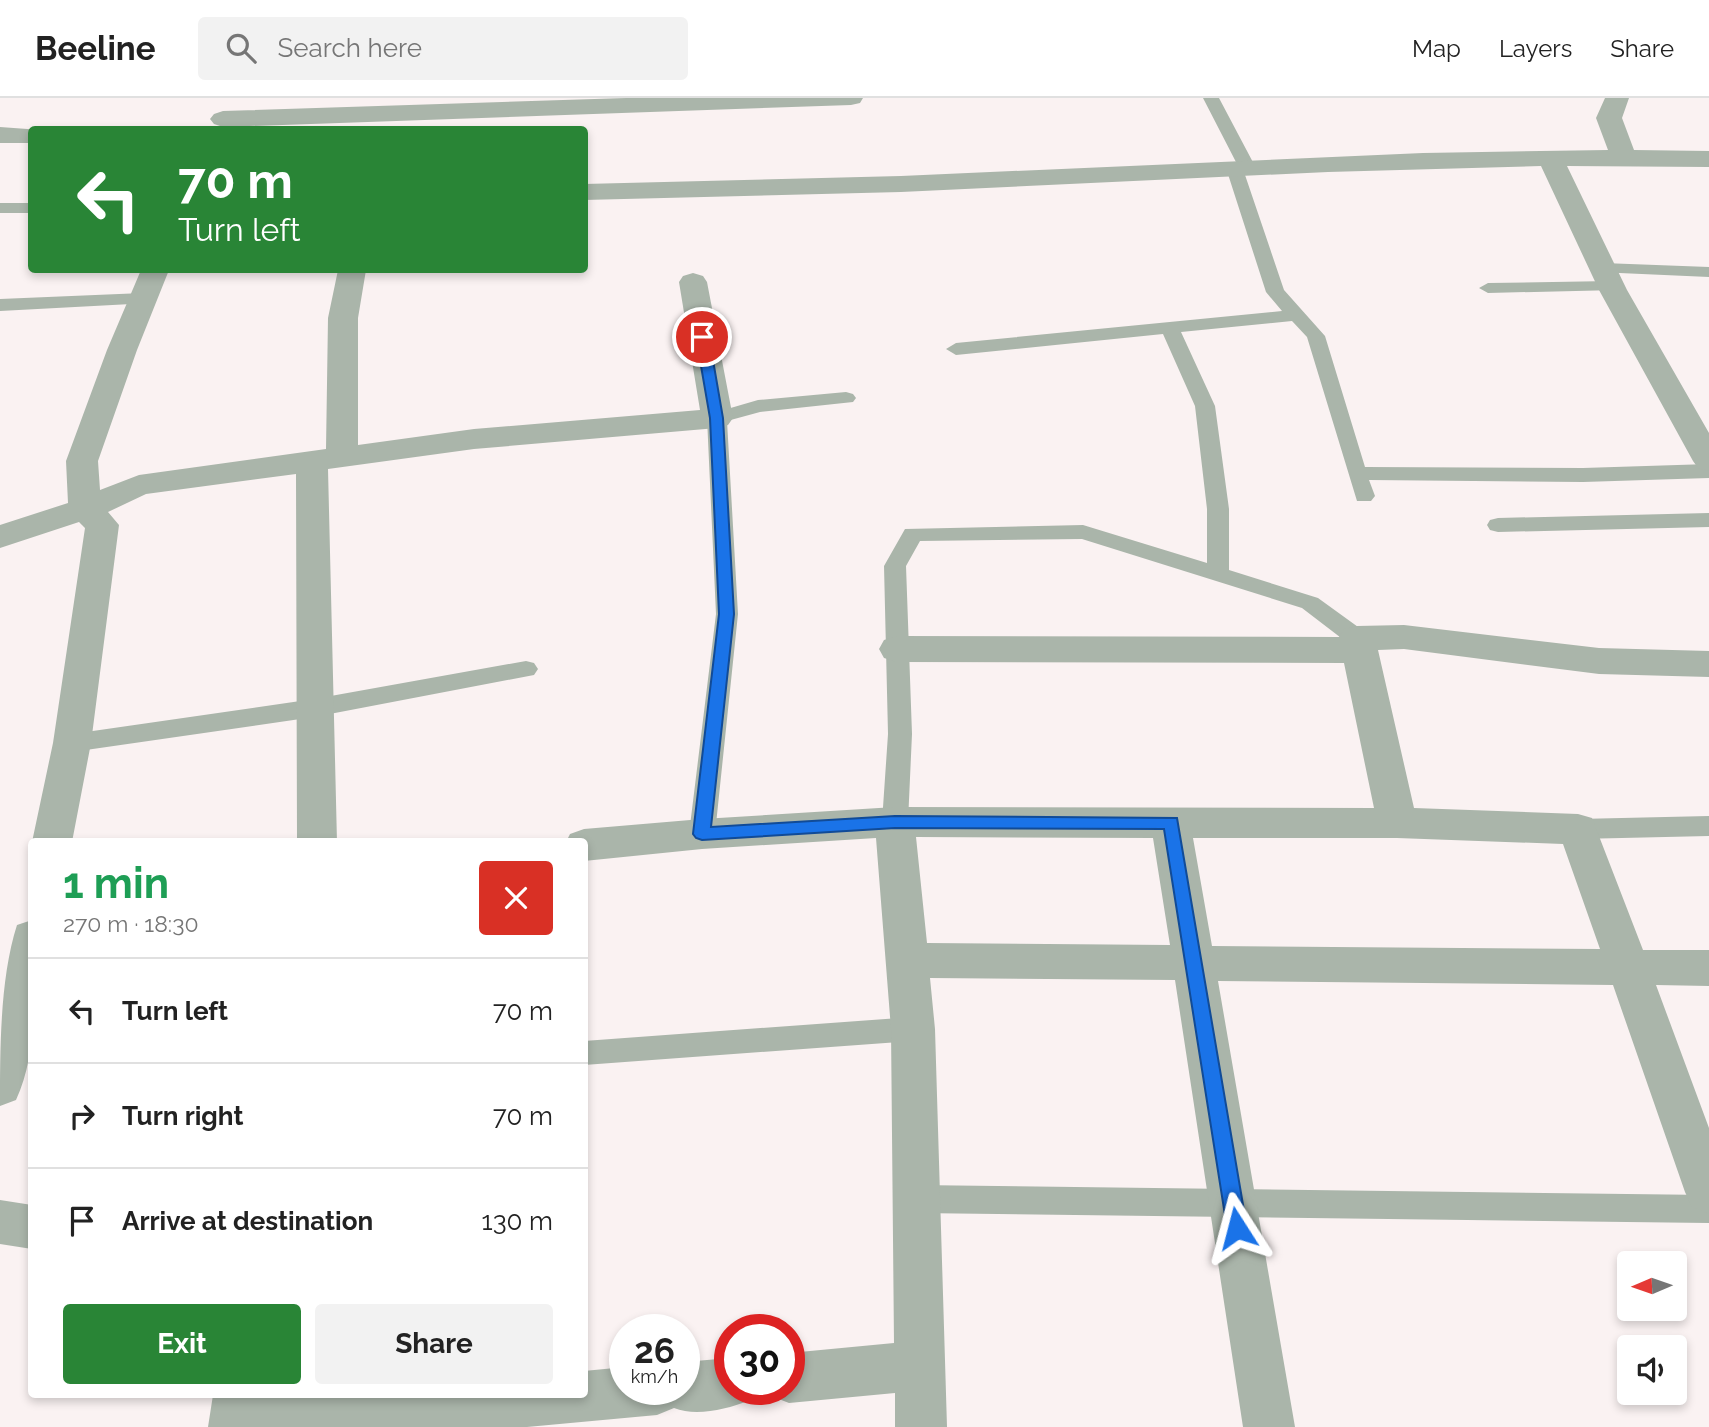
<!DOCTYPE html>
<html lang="en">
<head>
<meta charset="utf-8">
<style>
  :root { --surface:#fff; --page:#f2f2f2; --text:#222; --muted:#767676; --line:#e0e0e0; --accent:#298536 }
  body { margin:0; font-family:Raleway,sans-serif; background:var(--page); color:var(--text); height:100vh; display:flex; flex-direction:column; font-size:26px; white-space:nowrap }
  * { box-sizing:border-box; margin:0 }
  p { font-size:23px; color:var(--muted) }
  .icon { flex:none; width:38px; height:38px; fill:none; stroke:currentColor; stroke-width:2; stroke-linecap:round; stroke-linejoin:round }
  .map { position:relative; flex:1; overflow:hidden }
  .drawer { position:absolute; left:28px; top:740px; width:560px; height:560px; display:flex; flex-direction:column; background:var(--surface); border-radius:7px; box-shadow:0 4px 10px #0003 }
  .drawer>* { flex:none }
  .banner { position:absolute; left:28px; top:28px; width:560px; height:147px; border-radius:7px; box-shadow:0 4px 10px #0003; background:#298536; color:#fff; overflow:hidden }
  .needle { width:46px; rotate:268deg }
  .fabs { position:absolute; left:1617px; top:1153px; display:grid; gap:14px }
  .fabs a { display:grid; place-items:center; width:70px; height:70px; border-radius:7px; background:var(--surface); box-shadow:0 4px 10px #0003; font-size:35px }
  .speed { position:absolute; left:609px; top:1216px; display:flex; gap:14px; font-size:35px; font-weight:700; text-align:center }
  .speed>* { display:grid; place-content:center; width:91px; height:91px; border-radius:50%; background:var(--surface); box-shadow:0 4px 10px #0003; line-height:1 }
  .speed small { font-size:18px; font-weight:400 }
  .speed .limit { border:10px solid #d22; background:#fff; color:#111 }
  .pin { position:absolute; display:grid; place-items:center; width:60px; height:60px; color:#fff; margin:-30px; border:4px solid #fff; border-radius:50%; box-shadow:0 2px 7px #0007 }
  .me { position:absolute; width:77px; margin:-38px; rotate:351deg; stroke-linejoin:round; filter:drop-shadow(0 0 5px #0008) }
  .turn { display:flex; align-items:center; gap:24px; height:147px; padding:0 35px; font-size:32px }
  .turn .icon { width:91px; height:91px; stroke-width:2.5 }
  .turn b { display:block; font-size:49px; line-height:60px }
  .round { display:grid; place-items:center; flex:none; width:74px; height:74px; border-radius:7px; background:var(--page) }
  .headline { display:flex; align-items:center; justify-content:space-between; height:119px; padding:0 35px }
  h1 { font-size:42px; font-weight:700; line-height:52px; color:#1e9e55 }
  .button { display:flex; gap:14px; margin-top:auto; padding:14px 35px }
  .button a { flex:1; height:80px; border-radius:7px; background:var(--accent); color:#fff; font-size:28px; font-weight:700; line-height:80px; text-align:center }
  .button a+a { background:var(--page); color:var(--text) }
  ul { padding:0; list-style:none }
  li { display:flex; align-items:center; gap:21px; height:105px; padding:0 35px; border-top:2px solid var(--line) }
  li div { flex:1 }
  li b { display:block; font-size:26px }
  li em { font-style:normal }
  header { display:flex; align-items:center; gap:42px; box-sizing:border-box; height:98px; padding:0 35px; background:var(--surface); border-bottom:2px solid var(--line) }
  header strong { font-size:33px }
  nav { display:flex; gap:38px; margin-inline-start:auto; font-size:24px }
  .search { width:490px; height:63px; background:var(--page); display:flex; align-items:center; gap:18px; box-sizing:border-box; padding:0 24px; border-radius:7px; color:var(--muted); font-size:26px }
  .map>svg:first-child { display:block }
</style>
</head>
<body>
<header>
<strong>Beeline</strong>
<div class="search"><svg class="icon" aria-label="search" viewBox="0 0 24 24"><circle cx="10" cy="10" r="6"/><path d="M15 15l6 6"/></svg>Search here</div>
<nav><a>Map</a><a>Layers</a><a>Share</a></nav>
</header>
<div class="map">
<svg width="1709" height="1329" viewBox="0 0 1709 1329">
  <rect width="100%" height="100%" fill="#faf2f2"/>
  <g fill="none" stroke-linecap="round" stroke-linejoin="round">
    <path fill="#aab5aa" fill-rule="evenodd" d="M1203,0H1219L1256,70L1254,74H1244L1284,192L1325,238L1365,369L1583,370L1709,366V380L1583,384L1369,382L1375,398L1371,403H1357L1307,239L1292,223L1181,234L1215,308L1229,411V472L1318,500L1365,534L1368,540L1365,546L1357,548L1349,546L1302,510L1082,441L920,443L906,468L912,636L908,724L904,731L895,734L886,731L882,724L888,636L884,468L905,431L1083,427L1207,465V411L1195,308L1163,236L956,257L946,251L956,245L1282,213L1266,194L1226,70L1228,66H1237Z
      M0,105H32V115H0Z
      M1603,165L1709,169V179L1597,174L1594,170L1597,166Z
      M1611,183L1617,184L1620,188L1617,192L1488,195L1479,190L1488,185Z
      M143,195L150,197L152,201L150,205L0,213V201Z
      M846,294L853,296L856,300L853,304L760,314L727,323L738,516L715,736L711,743L702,746L693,743L689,736L716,516L707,320L710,316L758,302Z
      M1709,415V429L1498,434L1490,432L1487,427L1490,422L1498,420Z
      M526,563L534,565L538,571L534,577L314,619L72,654L63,651L60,645L63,639L72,636L314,601Z
      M1709,718V738L1578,741L1569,738L1565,731L1569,724L1578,721Z
      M913,919L923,923L927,931L923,939L913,943L584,967V943Z
      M916,1087L1709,1097V1125L916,1115L905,1111L901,1101L905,1091Z"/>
    <path fill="#aab5aa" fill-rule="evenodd" d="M626,0H863L860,5L851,7L223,29L214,26L210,21L214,16L223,13Z
      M1605,0H1629L1622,20L1634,52L1709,53V69L1567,68L1627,192L1709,335V373L1698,370L1693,363L1599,192L1541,68L1328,74L901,94L584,102V86L901,78L1423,55L1608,52L1596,20Z
      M0,29L41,32H32V45H0Z
      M141,172H169L137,252L98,363L100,392L139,377L326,351L328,220L338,172H366L358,220V347L474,331L700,312L679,184L683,178L693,175L703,178L707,184L733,320L728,327L717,330L474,351L328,371L337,744H297L296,376L146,396L108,414L119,427L91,645L72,744H32L53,645L85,430L79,424L0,450V427L68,405L66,363L107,252Z
      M1404,527L1599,550L1709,553V579L1599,576L1404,551L1378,552L1414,710L1578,716L1592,720L1643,852H1709V888L1656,887L1709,1030V1116L1692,1109L1685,1094L1613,887L1218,883L1295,1329H1243L1175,882L930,880L935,931L947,1329H895V1295L789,1305L771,1298L768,1292H789V1255L894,1245L891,931L876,740L702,751L584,763V744H566L570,736L584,731L702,721L895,709L1374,710L1344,565L897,564L884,560L879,551L884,542L897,538L1339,539L1344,531L1357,528ZM916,739L1153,740L1170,847L927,845ZM1193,740H1397L1563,746L1600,851L1212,848Z
      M32,822C32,880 41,948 16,1002L0,1008C0,950 0,880 17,827Z
      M0,1102L32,1107V1151L0,1146Z
      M730,1260V1292H753L748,1303C727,1311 696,1319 674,1310L657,1317L527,1329H208L213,1297H265L264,1300L306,1297H584V1273L625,1269V1292H684V1264Z"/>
  </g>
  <path fill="#1a73e8" stroke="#114b97" stroke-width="2" d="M702,235L709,239L723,320L734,516L711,729L895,718L1177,720L1247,1130L1244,1136L1237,1139L1230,1136L1227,1130L1164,731L895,730L702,742L696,740L693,736L719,516L710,320L696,239Z"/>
</svg>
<div class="fabs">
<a><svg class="needle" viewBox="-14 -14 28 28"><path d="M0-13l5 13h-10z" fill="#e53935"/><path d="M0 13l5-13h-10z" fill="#767676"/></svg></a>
<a><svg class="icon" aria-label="sound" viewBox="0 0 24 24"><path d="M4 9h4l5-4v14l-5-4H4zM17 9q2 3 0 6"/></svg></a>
</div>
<div class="speed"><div>26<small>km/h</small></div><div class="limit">30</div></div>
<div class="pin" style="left:702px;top:239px;background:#d93025"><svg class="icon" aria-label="arrive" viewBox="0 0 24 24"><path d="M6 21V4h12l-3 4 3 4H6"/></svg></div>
<svg class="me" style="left:1237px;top:1130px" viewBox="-20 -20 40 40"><path d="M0-17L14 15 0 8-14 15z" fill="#1a73e8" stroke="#fff" stroke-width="4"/></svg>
<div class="banner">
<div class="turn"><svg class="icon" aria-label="left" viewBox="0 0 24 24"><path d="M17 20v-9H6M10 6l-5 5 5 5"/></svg><div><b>70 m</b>Turn left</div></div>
</div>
<section class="drawer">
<div class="headline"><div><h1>1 min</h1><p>270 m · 18:30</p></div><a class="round" style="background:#d93025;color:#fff"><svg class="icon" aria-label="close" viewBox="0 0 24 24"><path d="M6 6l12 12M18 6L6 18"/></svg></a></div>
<ul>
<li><svg class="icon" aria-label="left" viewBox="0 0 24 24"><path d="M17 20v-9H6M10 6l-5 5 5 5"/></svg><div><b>Turn left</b></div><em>70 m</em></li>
<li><svg class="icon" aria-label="right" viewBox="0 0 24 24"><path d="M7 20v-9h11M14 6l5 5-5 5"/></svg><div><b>Turn right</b></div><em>70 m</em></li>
<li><svg class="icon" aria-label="arrive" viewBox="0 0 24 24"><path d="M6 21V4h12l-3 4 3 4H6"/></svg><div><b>Arrive at destination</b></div><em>130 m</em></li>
</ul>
<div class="button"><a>Exit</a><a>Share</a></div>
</section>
</div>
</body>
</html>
